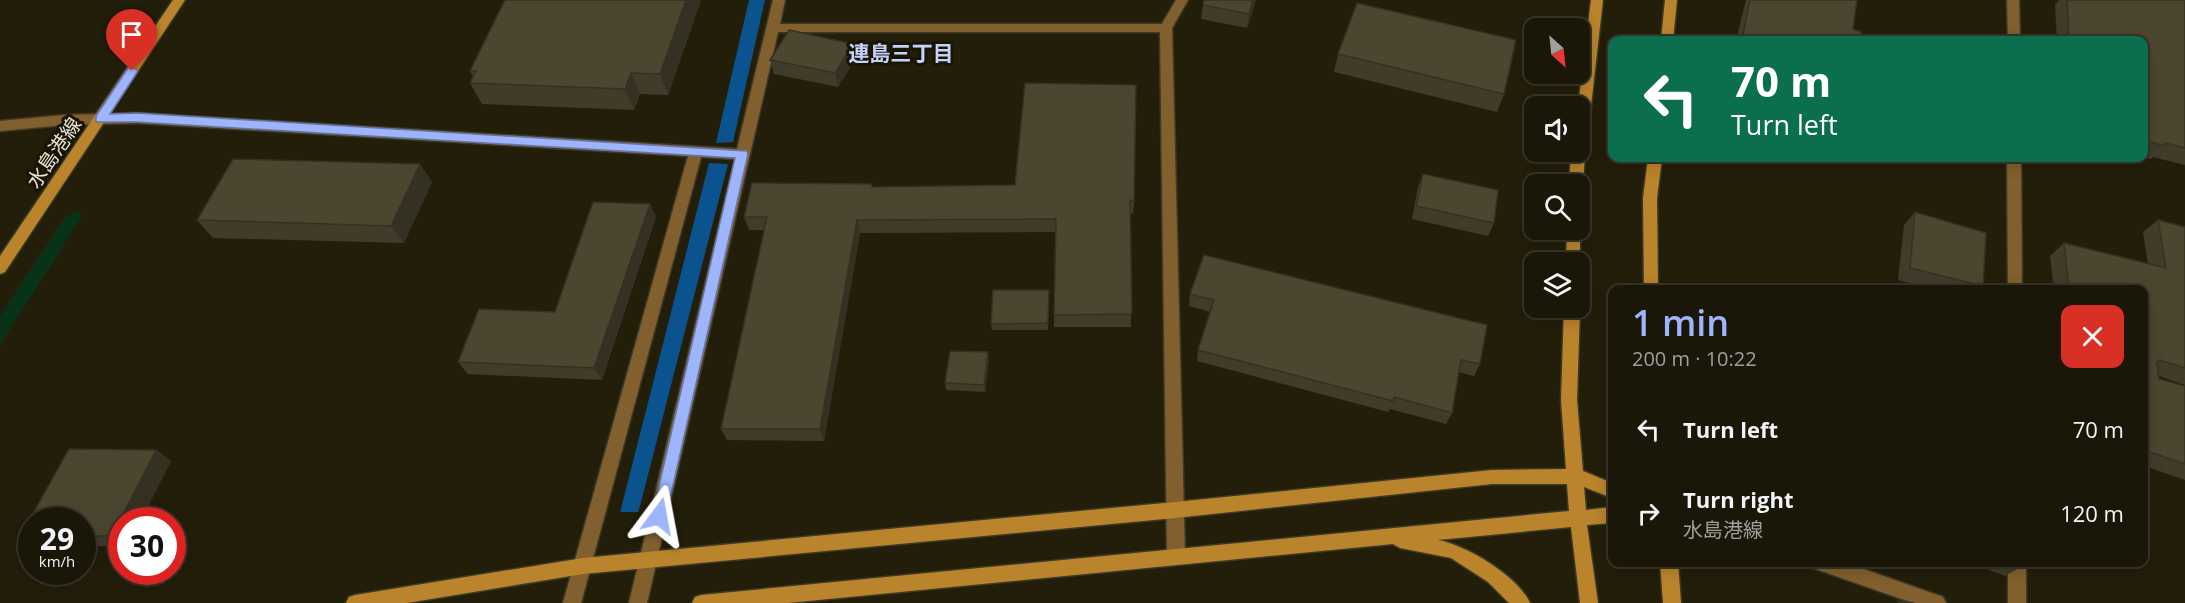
<!DOCTYPE html>
<html lang="en">
<head>
<meta charset="utf-8">
<style>
  :root { --surface:#1a1608; --page:#231f12; --text:#f1f3f6; --muted:#9f9f9c; --line:#383529; --accent:#9eb4fd }
  body { margin:0; font-family:"Open Sans","Noto Sans JP",sans-serif; background:var(--page); color:var(--text); height:100vh; display:flex; flex-direction:column; font-size:22px; white-space:nowrap }
  * { box-sizing:border-box; margin:0 }
  p { font-size:20px; color:var(--muted) }
  .icon { flex:none; width:33px; height:33px; fill:none; stroke:currentColor; stroke-width:2; stroke-linecap:round; stroke-linejoin:round }
  .map { position:relative; flex:1; overflow:hidden }
  .drawer { position:absolute; left:1608px; top:285px; width:540px; height:282px; display:flex; flex-direction:column; background:var(--surface); border-radius:12px; box-shadow:0 3px 15px #0003,0 0 0 2px var(--line) }
  .drawer>* { flex:none }
  .top-card { position:absolute; left:1608px; top:36px; width:540px; height:126px; border-radius:12px; box-shadow:0 3px 15px #0003,0 0 0 2px var(--line); background:#0b6e4f; color:#fff; overflow:hidden }
  .needle { width:39px; rotate:153deg }
  .tools { position:absolute; left:1524px; top:18px; display:grid; gap:12px }
  .tools a { display:grid; place-items:center; width:66px; height:66px; border-radius:12px; background:var(--surface); box-shadow:0 3px 15px #0003,0 0 0 2px var(--line); font-size:30px }
  .speed { position:absolute; left:18px; top:507px; display:flex; gap:12px; font-size:30px; font-weight:700; text-align:center }
  .speed>* { display:grid; place-content:center; width:78px; height:78px; border-radius:50%; background:var(--surface); box-shadow:0 3px 15px #0003,0 0 0 2px var(--line); line-height:1 }
  .speed small { font-size:15px; font-weight:400 }
  .speed .limit { border:9px solid #d22; background:#fff; color:#111 }
  .pin { position:absolute; display:grid; place-items:center; width:51px; height:51px; color:#fff; margin:-62px -26px; border-radius:50% 50% 50% 0; rotate:-45deg; box-shadow:0 0 6px #0007 }
  .pin .icon { rotate:45deg }
  .me { position:absolute; width:66px; margin:-33px; rotate:13deg; stroke-linejoin:round; filter:drop-shadow(0 0 4px #0008) }
  .turn { display:flex; align-items:center; gap:21px; height:126px; padding:0 24px; font-size:27px }
  .turn .icon { width:78px; height:78px; stroke-width:2.5 }
  .turn b { display:block; font-size:42px; line-height:51px }
  .round { display:grid; place-items:center; flex:none; width:63px; height:63px; border-radius:12px; background:var(--page) }
  .summary { display:flex; align-items:center; justify-content:space-between; height:102px; padding:0 24px }
  h1 { font-size:36px; font-weight:600; line-height:45px; color:var(--accent) }
  ul { padding:0; list-style:none }
  li { display:flex; align-items:center; gap:18px; height:84px; padding:0 24px }
  li div { flex:1 }
  li b { display:block; font-size:22px }
  li em { font-style:normal }
  .map>svg:first-child { display:block }
</style>
</head>
<body>
<div class="map">
<svg width="2185" height="603" viewBox="0 0 2185 603">
  <rect width="100%" height="100%" fill="#231e0a"/>
  <path fill="#083319" d="M80,211L82,216L0,345V316L66,216Z"/>
  <path fill="#0b538f" d="M749,0H765L733,142L716,143Z
    M709,163L728,164L615,603H597Z"/>
  <path fill="#231e0a" d="M619,512H643L618,603H594Z"/>
  <g fill="none" stroke-linecap="round" stroke-linejoin="round">
    <g stroke="#3e3926" stroke-width="3">
      <path id="street" d="M773,0H785L780,24H1162L1176,0H1188L1172,28L1185,556L1182,562L1176,564L1170,562L1167,556L1160,32H778L647,603H629L735,159L701,157L581,603H563L688,156L137,123L64,125L0,131V121L64,115L137,113L737,149Z
        M2007,0H2019L2020,40H2008Z
        M2007,158H2021L2022,290H2008Z
        M1811,562H1844L1937,595L1943,597L1946,603H1913L1813,568Z
        M2008,562H2026V603H2008Z"/>
    </g>
    <g stroke="#3e3926" stroke-width="3">
      <path id="secondary" d="M173,0H185L5,272L0,274V256Z
        M1591,0H1603L1587,141L1580,146V106H1578Z
        M1665,0H1677L1673,40H1661Z
        M1580,147L1585,152L1583,184L1580,188V184H1569L1571,152H1580Z
        M1648,158H1662L1657,198L1658,290H1644L1643,198Z
        M1580,227V262H1566L1567,230H1580Z
        M1564,308H1580L1577,400L1583,471L1612,483V498L1584,487L1586,510L1612,507V523L1587,525L1598,603H1580L1571,527L1438,540C1466,545 1518,576 1530,603H1509L1488,582L1451,558L1400,548L1393,544L788,603H692L695,597L701,595L1569,511L1567,484H1492L1175,518L583,574L407,603H346L349,597L355,595L583,558L1175,502L1492,470L1566,469L1561,400Z
        M1660,562H1678L1681,603H1663Z"/>
    </g>
    <use href="#street" fill="#815f2e" fill-rule="evenodd"/>
    <use href="#secondary" fill="#ba842c" fill-rule="evenodd"/>
  </g>
  <path fill="#413c2a" d="M505,0H701L668,95L640,94L634,110L482,104L470,83L473,77L470,71Z
    M1256,0L1247,28L1201,19L1203,5Z
    M1746,0H1857L1853,29L1860,40H1736Z
    M2059,0H2185V165L2153,157L2151,159L2144,157V40H2057L2055,5Z
    M1338,54L1504,94L1497,112L1334,72Z
    M856,58L838,87L774,74L770,60Z
    M420,164L432,182L404,243L213,238L197,220Z
    M1423,174L1494,223L1488,236L1412,219L1418,187Z
    M873,187L1134,201L1133,214H1130L1131,327H1054L1055,232L860,233L824,441L727,440L721,429L764,230H749L744,217Z
    M650,204L656,217L602,380L468,374L458,362L555,312Z
    M1915,212L1983,286L1979,290H1934L1898,280L1904,225Z
    M2158,220L2185,227V385L2159,376V379L2185,386V480L2144,466V290H2054L2050,256L2064,243L2148,264L2143,232Z
    M1049,290L1048,330H992L991,324Z
    M1190,294L1480,364L1474,376L1459,372L1452,413L1446,424L1390,409L1388,412L1197,361L1198,350L1211,312L1189,306Z
    M989,358L985,392L946,390L945,383Z
    M69,449L156,450L171,461L141,520H122V546H82V520H32V541L21,535Z
    M1969,562H2021V567L2005,576Z"/>
  <path fill="#353122" d="M686,0H701L668,95L660,74Z
    M1253,0H1256L1247,28L1249,14Z
    M853,44L856,58L838,87L835,73Z
    M631,73L640,94L634,110L625,89Z
    M420,164L432,182L404,243L391,226Z
    M650,204L656,217L602,380L594,368Z
    M857,220L860,233L824,441L820,429Z
    M988,352L989,358L985,392L984,385Z
    M156,450L171,461L141,520H122V542L112,536Z"/>
  <path fill="#4c4631" stroke="#353122" stroke-width="1.5" d="M505,0H686L660,74L631,73L625,89L470,83L476,71H470Z
    M1204,0H1253L1249,14L1203,5Z
    M1750,0H1857L1853,29L1861,32L1860,40H1747L1742,39Z
    M2067,0H2185V148L2165,143V146L2144,140V40H2069Z
    M1357,3L1516,40L1504,94L1338,54Z
    M789,30L853,44L835,73L770,60Z
    M1025,83L1136,85L1134,201L1130,200L1132,314L1054,315L1056,219L857,220L820,429H721L767,217H744L752,183L872,184V187L1015,185Z
    M233,159L420,164L391,226L197,220Z
    M1423,174L1498,190L1494,223L1416,206Z
    M593,202L650,204L594,368L458,362L479,309L555,312Z
    M1915,212L1986,233L1983,286L1910,268Z
    M2158,220L2185,227V368L2160,360L2157,362L2159,379L2185,386V464L2144,450V290H2069L2064,243L2166,268Z
    M1204,255L1487,325L1480,364L1461,360L1452,413L1394,397L1393,401L1198,350L1214,300L1190,294Z
    M993,290H1049L1048,323L991,324Z
    M950,351L988,352L984,385L945,383Z
    M69,449L156,450L112,536H82V520H32V535H21Z
    M2010,562H2021V567Z
    M1898,601L1914,603H1899Z"/>
  <path fill="#9eb4fd" stroke="#6775a4" stroke-width="1.5" d="M132,67L138,71L110,114L137,113L747,151L748,154L665,521L659,523L654,521L652,516L735,158L137,122H96V116L128,68Z"/>
  <g text-anchor="middle" stroke-width="6" stroke-linejoin="round" paint-order="stroke">
    <g font-size="20" fill="#e5e1d5" stroke="#1a1503">
      <text transform="translate(54 153) rotate(-56)" y="7">水島港線</text>
    </g>
    <g font-size="21" font-weight="bold" fill="#c4d2fc" stroke="#1a1503">
      <text x="901" y="61">連島三丁目</text>
    </g>
  </g>
</svg>
<div class="tools">
<a><svg class="needle" viewBox="-14 -14 28 28"><path d="M0-13l5 13h-10z" fill="#e53935"/><path d="M0 13l5-13h-10z" fill="#9f9f9c"/></svg></a>
<a><svg class="icon" aria-label="sound" viewBox="0 0 24 24"><path d="M4 9h4l5-4v14l-5-4H4zM17 9q2 3 0 6"/></svg></a>
<a><svg class="icon" aria-label="search" viewBox="0 0 24 24"><circle cx="10" cy="10" r="6"/><path d="M15 15l6 6"/></svg></a>
<a><svg class="icon" aria-label="layers" viewBox="0 0 24 24"><path d="M12 4l9 5-9 5-9-5zM3 14l9 5 9-5"/></svg></a>
</div>
<div class="speed"><div>29<small>km/h</small></div><div class="limit">30</div></div>
<div class="pin" style="left:132px;top:71px;background:#d93025"><svg class="icon" aria-label="arrive" viewBox="0 0 24 24"><path d="M6 21V4h12l-3 4 3 4H6"/></svg></div>
<svg class="me" style="left:659px;top:516px" viewBox="-20 -20 40 40"><path d="M0-17L14 15 0 8-14 15z" fill="#9eb4fd" stroke="#fff" stroke-width="4"/></svg>
<div class="top-card">
<div class="turn"><svg class="icon" aria-label="left" viewBox="0 0 24 24"><path d="M17 20v-9H6M10 6l-5 5 5 5"/></svg><div><b>70 m</b>Turn left</div></div>
</div>
<section class="drawer">
<div class="summary"><div><h1>1 min</h1><p>200 m · 10:22</p></div><a class="round" style="background:#d93025;color:#fff"><svg class="icon" aria-label="close" viewBox="0 0 24 24"><path d="M6 6l12 12M18 6L6 18"/></svg></a></div>
<ul>
<li><svg class="icon" aria-label="left" viewBox="0 0 24 24"><path d="M17 20v-9H6M10 6l-5 5 5 5"/></svg><div><b>Turn left</b></div><em>70 m</em></li>
<li><svg class="icon" aria-label="right" viewBox="0 0 24 24"><path d="M7 20v-9h11M14 6l5 5-5 5"/></svg><div><b>Turn right</b><p>水島港線</p></div><em>120 m</em></li>
</ul>
</section>
</div>
</body>
</html>
